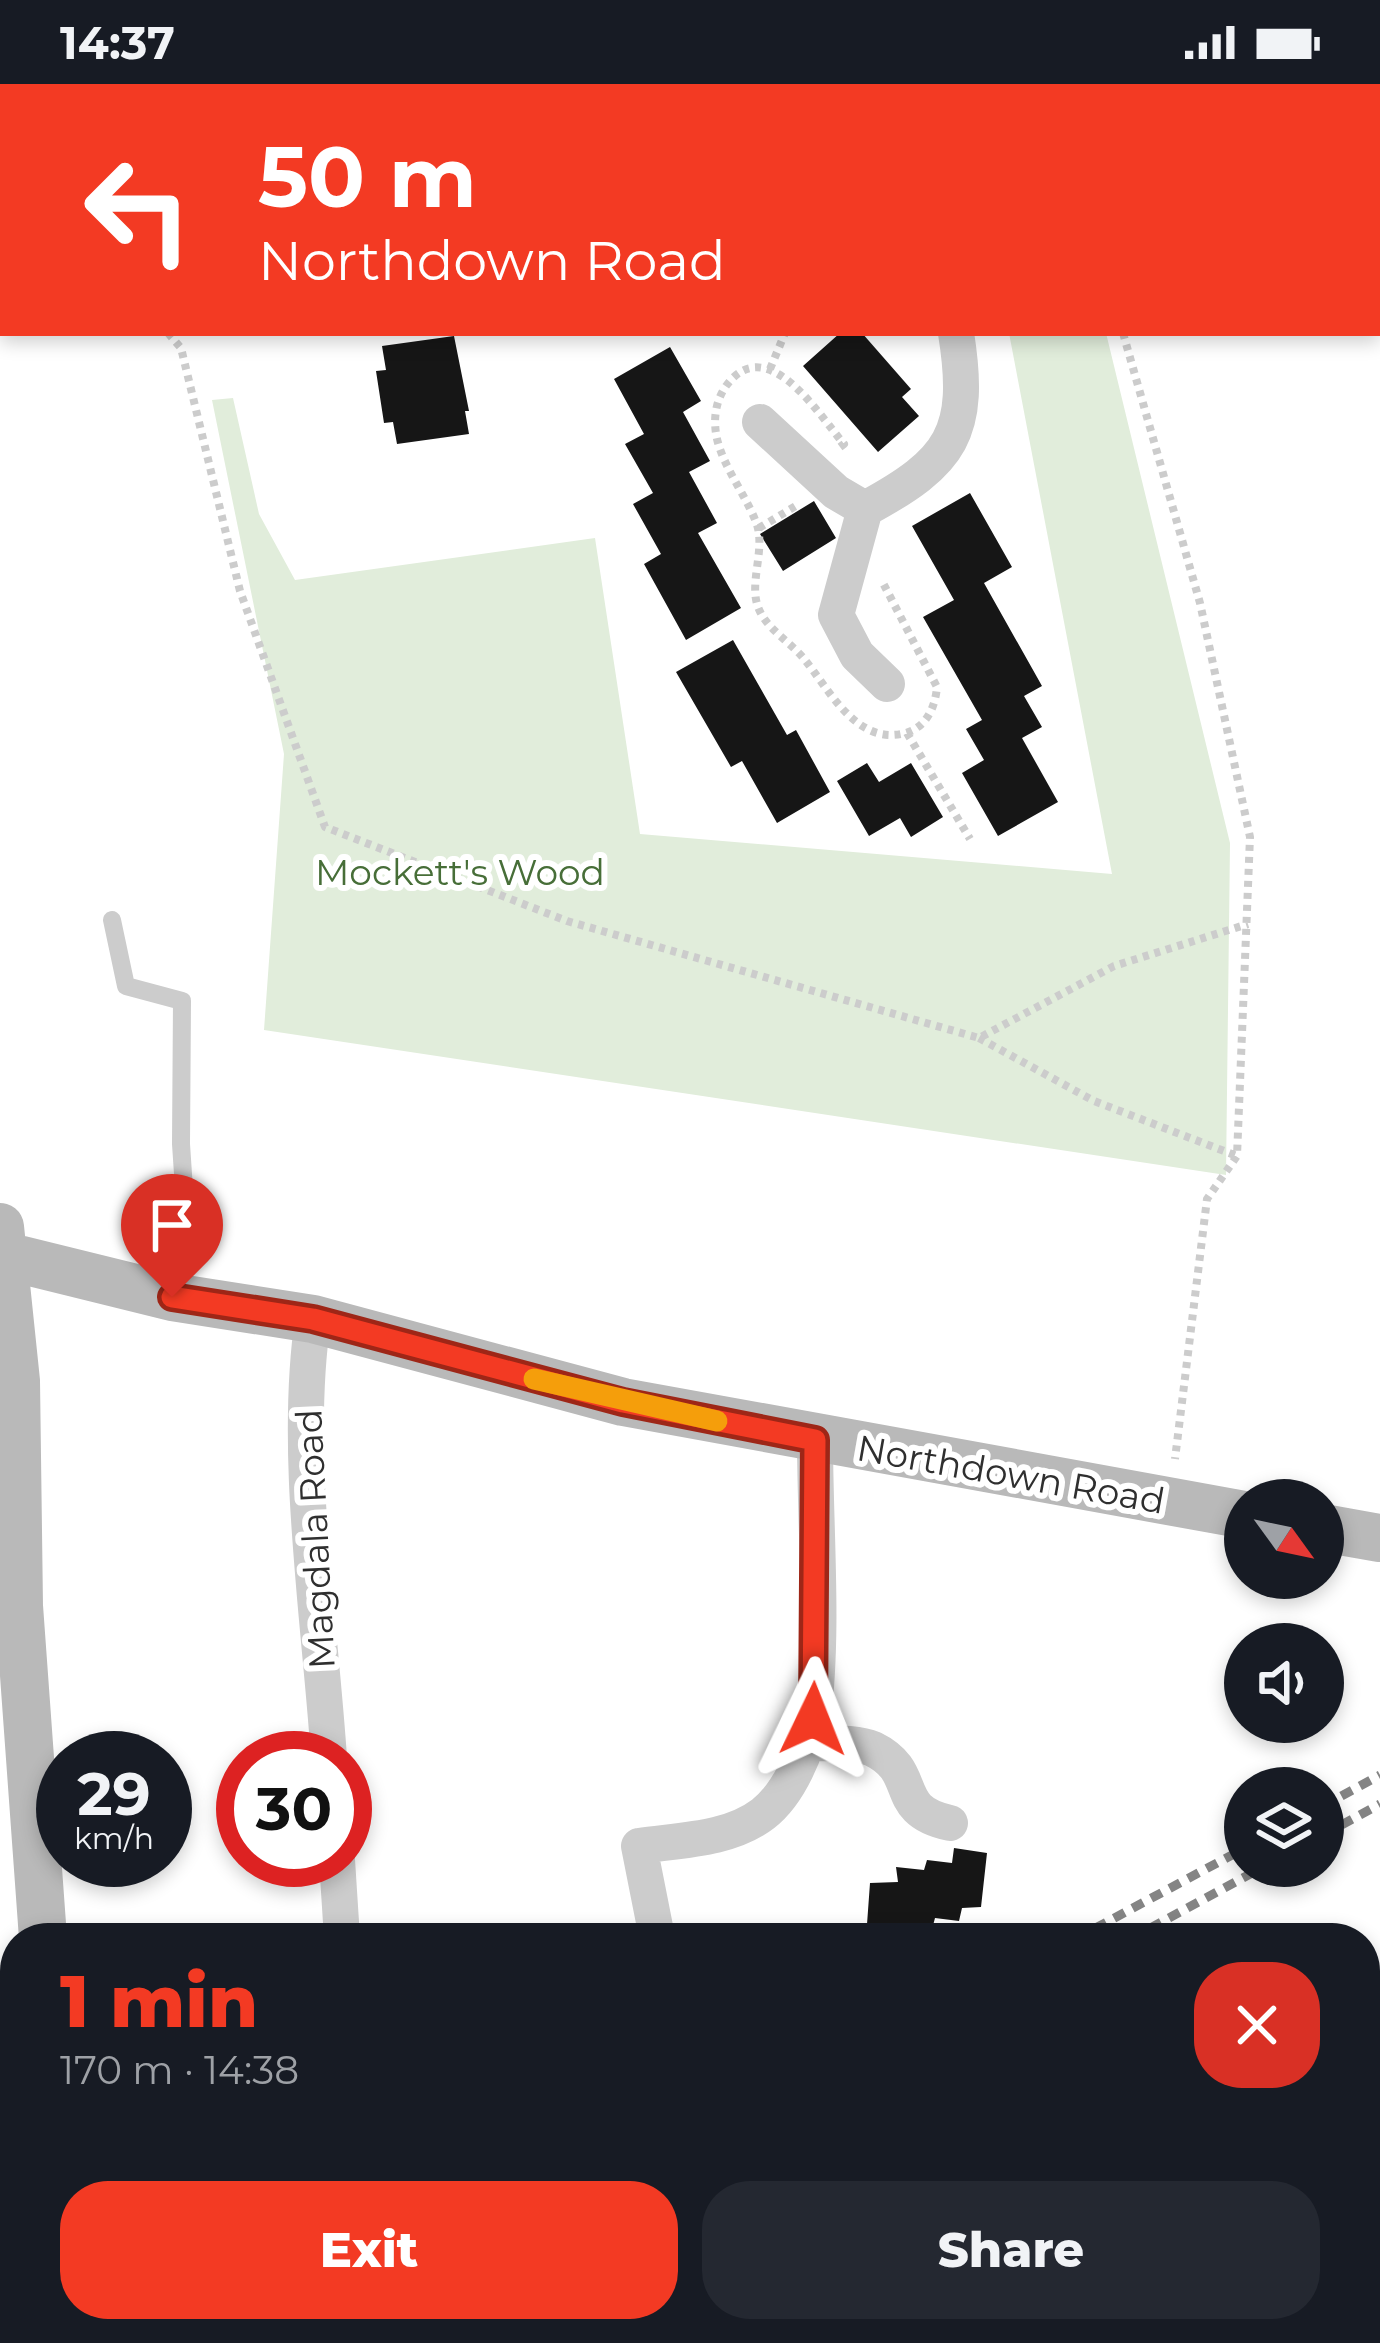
<!DOCTYPE html>
<html lang="en">
<head>
<meta charset="utf-8">
<style>
  :root { --surface:#171b24; --page:#242831; --text:#f1f3f6; --muted:#9ea1a6; --accent:#f33a23 }
  body { margin:0; font-family:Montserrat,sans-serif; background:var(--page); color:var(--text); height:100vh; display:flex; flex-direction:column; font-size:45px; white-space:nowrap }
  * { box-sizing:border-box; margin:0 }
  p { font-size:39px; color:var(--muted) }
  .icon { flex:none; width:66px; height:66px; fill:none; stroke:currentColor; stroke-width:2; stroke-linecap:round; stroke-linejoin:round }
  .map { position:relative; flex:1; overflow:hidden }
  .sheet { position:absolute; left:0px; top:1839px; width:1380px; height:420px; display:flex; flex-direction:column; background:var(--surface); border-radius:48px 48px 0 0; box-shadow:0 6px 18px #0003 }
  .sheet>* { flex:none }
  .top-card { position:absolute; left:0px; top:0px; width:1380px; height:252px; box-shadow:0 6px 18px #0003; background:#f33a23; color:#fff; overflow:hidden }
  .needle { width:78px; rotate:123deg }
  .fabs { position:absolute; left:1224px; top:1395px; display:grid; gap:24px }
  .fabs a { display:grid; place-items:center; width:120px; height:120px; border-radius:50%; background:var(--surface); box-shadow:0 6px 18px #0003; font-size:60px }
  .speed { position:absolute; left:36px; top:1647px; display:flex; gap:24px; font-size:60px; font-weight:700; text-align:center }
  .speed>* { display:grid; place-content:center; width:156px; height:156px; border-radius:50%; background:var(--surface); box-shadow:0 6px 18px #0003; line-height:1 }
  .speed small { font-size:30px; font-weight:400 }
  .speed .limit { border:18px solid #d22; background:#fff; color:#111 }
  .pin { position:absolute; display:grid; place-items:center; width:102px; height:102px; color:#fff; margin:-123px -51px; border-radius:50% 50% 50% 0; rotate:-45deg; box-shadow:0 0 12px #0007 }
  .pin .icon { rotate:45deg }
  .me { position:absolute; width:132px; margin:-66px; rotate:2deg; stroke-linejoin:round; filter:drop-shadow(0 0 9px #0008) }
  .turn { display:flex; align-items:center; gap:42px; height:252px; padding:0 60px; font-size:54px }
  .turn .icon { width:156px; height:156px; stroke-width:2.5 }
  .turn b { display:block; font-size:84px; line-height:102px }
  .round { display:grid; place-items:center; flex:none; width:126px; height:126px; border-radius:48px; background:var(--page) }
  .overview { display:flex; align-items:center; justify-content:space-between; height:204px; padding:0 60px }
  h1 { font-size:72px; font-weight:800; line-height:90px; color:var(--accent) }
  .primary-button { display:flex; gap:24px; margin-top:auto; padding:24px 60px }
  .primary-button a { flex:1; height:138px; border-radius:48px; background:var(--accent); color:#fff; font-size:48px; font-weight:800; line-height:138px; text-align:center }
  .primary-button a+a { background:var(--page); color:var(--text) }
  .status { display:flex; justify-content:space-between; align-items:center; height:84px; padding:0 60px; background:var(--surface); direction:ltr }
  .status svg { height:33px; fill:currentColor }
  .map>svg:first-child { display:block }
</style>
</head>
<body>
<div class="status"><b>14:37</b><svg viewBox="0 0 49 12"><path d="M0 12V9h3v3zM5 12V6h3v6zM10 12V3h3v9zM15 12V0h3v12zM26 1h20v11H26zM47 4h2v5h-2z"/></svg></div>
<div class="map">
<svg width="1380" height="2259" viewBox="0 0 1380 2259">
  <rect width="100%" height="100%" fill="#fff"/>
  <path fill="#e1eddb" d="M1009,249H1106L1230,759L1226,1091L264,946L284,670L212,316L233,314L259,430L295,496L595,454L640,750L1112,790Z"/>
  <path fill="#161616" d="M840,249H862L911,305L902,313L919,332L878,368L803,282Z
    M454,252L469,327H465L469,350L397,360L393,338L384,339L376,287L386,286L382,262Z
    M670,263L701,317L683,328L710,377L689,388L717,439L698,449L741,524L686,556L644,480L661,470L633,420L653,409L625,360L644,350L614,295Z
    M970,409L1012,483L984,499L1042,602L1024,612L1042,643L1022,654L1058,718L998,752L962,689L984,676L966,645L982,636L923,533L954,516L912,442Z
    M814,417L836,454L783,487L760,450Z
    M733,556L787,651L796,646L830,708L777,739L742,677L731,683L676,588Z
    M867,679L879,698L911,679L943,733L911,753L900,734L869,752L837,697Z
    M954,1764L987,1769L981,1823L962,1824L959,1837L935,1834L931,1849L909,1845L907,1854H866L870,1799L898,1798L896,1783L924,1786L927,1776L952,1779Z"/>
  <g fill="none" stroke-linecap="round" stroke-linejoin="round">
    <path stroke="#ccc" stroke-width="8" stroke-dasharray="6 6" stroke-linecap="butt" d="M275,0V3
      M406,0V3
      M607,0V3
      M1061,0L1062,3
      M168,249L181,264L240,507L325,743L567,837L979,954L1114,882L1248,840
      M1123,249L1200,519L1250,753L1237,1072L1207,1115L1175,1375
      M770,285L785,249
      M840,363L844,360C819,331 767,246 726,302C715,318 713,336 717,355C724,384 745,410 756,438C766,463 750,495 757,520C764,544 790,557 805,576C828,604 855,659 901,650C925,646 935,625 937,603L883,499
      M759,444L799,420
      M907,649L970,755
      M979,954L1094,1017L1237,1072"/>
    <path stroke="#ccc" stroke-width="18" d="M28,0V3
      M112,836L126,902L182,917L181,1060L186,1135L172,1213
      M1365,2079L1380,2071"/>
    <path stroke="#ccc" stroke-width="36" d="M873,0L876,3
      M760,338L836,408L865,425
      M887,600L857,571L836,531L865,425C952,378 972,349 956,249
      M313,1235C293,1369 320,1538 329,1674
      M805,1659C825,1660 855,1657 873,1665C922,1689 889,1726 950,1739
      M337,1776L342,1854
      M657,1853L639,1762C680,1756 729,1756 763,1730C789,1710 808,1666 813,1633C824,1545 815,1445 815,1356
      M746,2259V2244"/>
    <path stroke="#b9b9b9" stroke-width="48" d="M0,1143L16,1297L19,1522L43,1854
      M6,1172L172,1213L313,1235L623,1318L1245,1431
      M1323,1444L1380,1454
      M0,2042L15,2024
      M92,2244L96,2259"/>
    <path stroke="#848484" stroke-width="9" stroke-dasharray="12 9" stroke-linecap="butt" d="M1323,1722L1380,1691
      M1323,1751L1380,1720
      M1077,1854L1245,1764
      M1132,1854L1265,1782
      M312,2259L340,2244
      M366,2259L395,2244"/>
  </g>
  <g fill="none" stroke-linecap="round" stroke-linejoin="round">
    <g stroke="#9e2617" stroke-width="30">
      <path id="route" d="M172,1213L313,1235L623,1318L815,1356L813,1635"/>
    </g>
    <use href="#route" stroke="#f33a23" stroke-width="21"/>
    <path stroke="#f59e0b" stroke-width="21" d="M534,1295L717,1337"/>
  </g>
  <g text-anchor="middle" stroke-width="12" stroke-linejoin="round" paint-order="stroke">
    <g font-size="36" fill="#476e38" stroke="#fff">
      <text x="460" y="801">Mockett's Wood</text>
    </g>
    <g font-size="36" fill="#2f2f2f" stroke="#fff">
      <text transform="translate(1011 1390) rotate(10)" y="13">Northdown Road</text>
      <text transform="translate(315 1455) rotate(-93)" y="13">Magdala Road</text>
    </g>
  </g>
</svg>
<div class="fabs">
<a><svg class="needle" viewBox="-14 -14 28 28"><path d="M0-13l5 13h-10z" fill="#e53935"/><path d="M0 13l5-13h-10z" fill="#9ea1a6"/></svg></a>
<a><svg class="icon" aria-label="sound" viewBox="0 0 24 24"><path d="M4 9h4l5-4v14l-5-4H4zM17 9q2 3 0 6"/></svg></a>
<a><svg class="icon" aria-label="layers" viewBox="0 0 24 24"><path d="M12 4l9 5-9 5-9-5zM3 14l9 5 9-5"/></svg></a>
</div>
<div class="speed"><div>29<small>km/h</small></div><div class="limit">30</div></div>
<div class="pin" style="left:172px;top:1213px;background:#d93025"><svg class="icon" aria-label="arrive" viewBox="0 0 24 24"><path d="M6 21V4h12l-3 4 3 4H6"/></svg></div>
<svg class="me" style="left:813px;top:1635px" viewBox="-20 -20 40 40"><path d="M0-17L14 15 0 8-14 15z" fill="#f33a23" stroke="#fff" stroke-width="4"/></svg>
<div class="top-card">
<div class="turn"><svg class="icon" aria-label="left" viewBox="0 0 24 24"><path d="M17 20v-9H6M10 6l-5 5 5 5"/></svg><div><b>50 m</b>Northdown Road</div></div>
</div>
<section class="sheet">
<div class="overview"><div><h1>1 min</h1><p>170 m · 14:38</p></div><a class="round" style="background:#d93025;color:#fff"><svg class="icon" aria-label="close" viewBox="0 0 24 24"><path d="M6 6l12 12M18 6L6 18"/></svg></a></div>
<div class="primary-button"><a>Exit</a><a>Share</a></div>
</section>
</div>
</body>
</html>
